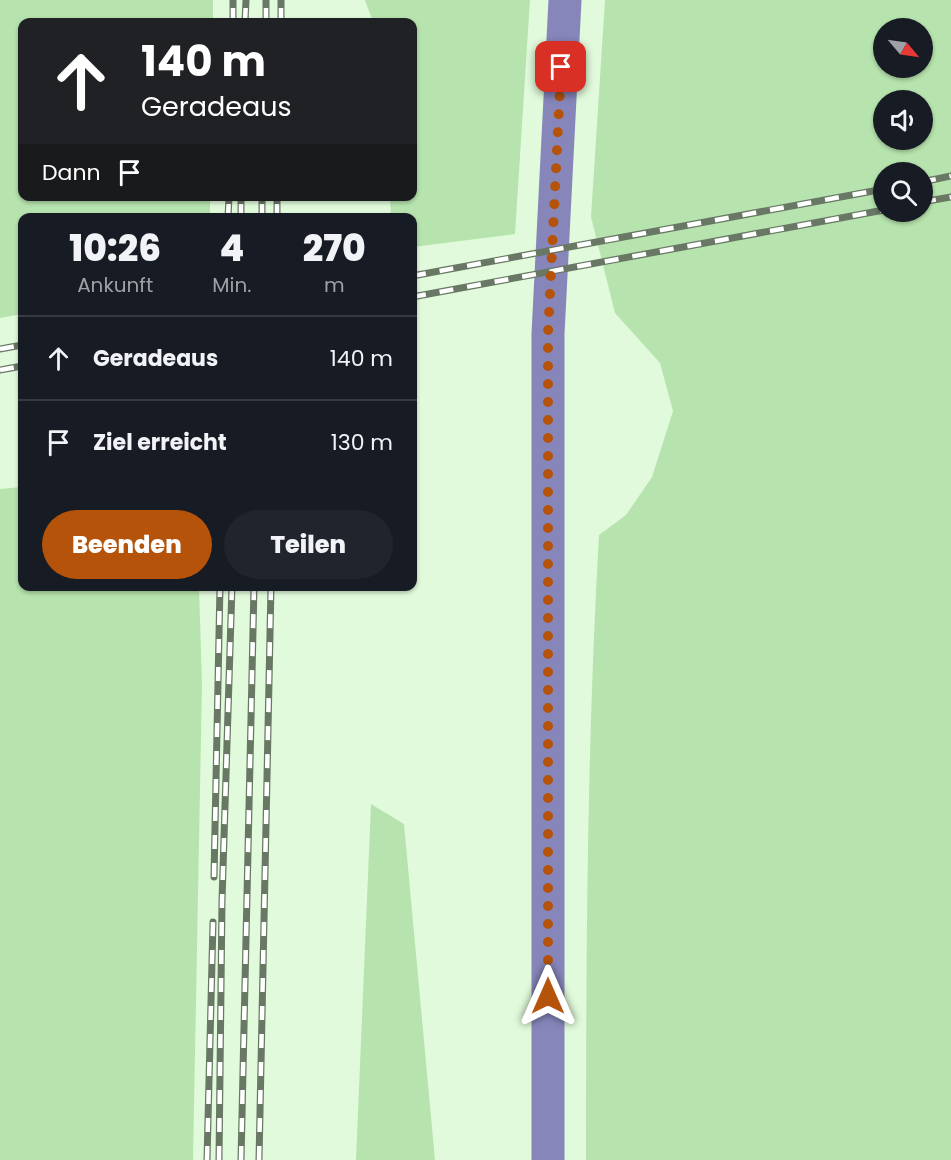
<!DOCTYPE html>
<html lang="de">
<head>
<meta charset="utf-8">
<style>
  :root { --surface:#171b24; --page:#20242c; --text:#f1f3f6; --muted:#9ea1a6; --line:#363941; --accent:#b45309 }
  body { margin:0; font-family:Poppins,sans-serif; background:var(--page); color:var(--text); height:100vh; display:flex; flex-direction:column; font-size:22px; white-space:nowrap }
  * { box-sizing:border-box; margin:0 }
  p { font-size:20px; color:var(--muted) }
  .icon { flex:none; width:33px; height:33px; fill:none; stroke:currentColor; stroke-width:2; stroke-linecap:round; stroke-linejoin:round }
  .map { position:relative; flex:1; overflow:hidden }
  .drawer { position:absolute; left:18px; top:213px; width:399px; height:378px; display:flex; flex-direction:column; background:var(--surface); border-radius:12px; box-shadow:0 2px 4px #0004 }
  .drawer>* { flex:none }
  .guide { position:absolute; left:18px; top:18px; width:399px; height:183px; border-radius:12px; box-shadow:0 2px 4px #0004; background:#202124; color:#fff; overflow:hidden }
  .needle { width:39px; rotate:119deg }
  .buttons { position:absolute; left:873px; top:18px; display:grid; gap:12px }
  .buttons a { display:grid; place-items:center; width:60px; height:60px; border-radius:50%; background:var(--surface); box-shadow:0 2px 4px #0004; font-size:30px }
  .pin { position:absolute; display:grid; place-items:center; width:51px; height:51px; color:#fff; margin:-26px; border-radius:12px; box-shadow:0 3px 9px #0006 }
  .me { position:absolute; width:66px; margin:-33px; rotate:0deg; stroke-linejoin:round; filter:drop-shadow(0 0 4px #0008) }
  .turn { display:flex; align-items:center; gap:21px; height:126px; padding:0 24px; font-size:27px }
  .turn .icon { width:78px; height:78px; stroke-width:2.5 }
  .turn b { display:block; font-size:42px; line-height:51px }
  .then { display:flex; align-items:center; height:57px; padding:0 24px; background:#0003; gap:12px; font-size:22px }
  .eta { display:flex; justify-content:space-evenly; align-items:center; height:102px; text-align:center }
  .eta b { font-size:36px; font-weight:800; line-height:42px }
  .button { display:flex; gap:12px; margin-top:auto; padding:12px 24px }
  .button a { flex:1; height:69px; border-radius:36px; background:var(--accent); color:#fff; font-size:24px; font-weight:800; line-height:69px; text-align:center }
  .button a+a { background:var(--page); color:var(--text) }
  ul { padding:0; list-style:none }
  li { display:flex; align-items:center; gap:18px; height:84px; padding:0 24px; border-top:2px solid var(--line) }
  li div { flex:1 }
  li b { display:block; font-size:22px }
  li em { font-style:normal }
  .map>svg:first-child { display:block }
</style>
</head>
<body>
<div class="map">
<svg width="951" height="1160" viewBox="0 0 951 1160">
  <rect width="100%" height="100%" fill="#e1fadb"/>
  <path fill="#b7e4ae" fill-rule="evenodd" d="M0,0H213V22H22V196L210,197V217L22,218V314L0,318Z
    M365,0H530L515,234L413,247L412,218L391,217L390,197L412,196V22H373Z
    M605,0H951V1160H586C586,951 587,743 599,535L626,515L652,477L673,411L660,363L615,313L591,217ZM884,28H922V68H884ZM922,100V140H884V100ZM884,172H922V212H884Z
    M22,487V586L199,587L202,684L193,1160H0V489Z
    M371,804L404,824L435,1160H356Z"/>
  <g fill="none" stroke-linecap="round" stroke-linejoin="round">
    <path stroke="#8686bb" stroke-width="33" d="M548,1160V334L565,0"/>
    <g stroke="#697865" stroke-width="7">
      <path id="rail" d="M233,22V0
        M245,22L246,0
        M266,22V0
        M281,22V0
        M922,182L951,176
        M922,202L951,197
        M228,218L229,196
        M241,218V196
        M262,218V196
        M277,218V196
        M412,276L884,189
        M412,297L884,210
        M0,349L22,345
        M0,370L22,366
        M214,877L220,586
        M207,1160L213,922
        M219,1160L222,901L232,586
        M241,1160L254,586
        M259,1160L271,586"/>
    </g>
    <use href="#rail" stroke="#fff" stroke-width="4.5" stroke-dasharray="14" stroke-linecap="butt"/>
  </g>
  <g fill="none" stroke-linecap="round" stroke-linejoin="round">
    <path stroke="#b45309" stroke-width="10" stroke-dasharray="0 18" d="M548,996V334L561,67"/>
  </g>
</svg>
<div class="buttons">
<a><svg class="needle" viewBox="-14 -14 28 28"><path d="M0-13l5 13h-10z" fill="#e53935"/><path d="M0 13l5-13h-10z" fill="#9ea1a6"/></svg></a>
<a><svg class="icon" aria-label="sound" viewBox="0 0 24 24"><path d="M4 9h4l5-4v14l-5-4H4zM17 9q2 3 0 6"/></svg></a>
<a><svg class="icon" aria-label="search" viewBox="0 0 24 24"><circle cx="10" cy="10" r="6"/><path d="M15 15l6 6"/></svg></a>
</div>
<div class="pin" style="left:561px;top:67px;background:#d93025"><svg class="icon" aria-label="arrive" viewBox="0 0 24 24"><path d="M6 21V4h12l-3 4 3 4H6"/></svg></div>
<svg class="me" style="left:548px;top:996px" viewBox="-20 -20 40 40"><path d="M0-17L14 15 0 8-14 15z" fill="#b45309" stroke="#fff" stroke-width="4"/></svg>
<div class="guide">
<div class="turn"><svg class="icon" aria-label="ahead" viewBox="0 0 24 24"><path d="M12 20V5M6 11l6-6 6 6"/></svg><div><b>140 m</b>Geradeaus</div></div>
<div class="then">Dann<svg class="icon" aria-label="arrive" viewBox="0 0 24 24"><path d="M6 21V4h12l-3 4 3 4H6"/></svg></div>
</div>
<section class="drawer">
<div class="eta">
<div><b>10:26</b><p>Ankunft</p></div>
<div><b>4</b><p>Min.</p></div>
<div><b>270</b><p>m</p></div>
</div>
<ul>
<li><svg class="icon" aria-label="ahead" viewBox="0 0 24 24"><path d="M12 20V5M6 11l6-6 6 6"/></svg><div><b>Geradeaus</b></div><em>140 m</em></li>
<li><svg class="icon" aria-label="arrive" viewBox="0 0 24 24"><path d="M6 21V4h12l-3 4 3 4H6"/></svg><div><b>Ziel erreicht</b></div><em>130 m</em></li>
</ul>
<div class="button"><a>Beenden</a><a>Teilen</a></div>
</section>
</div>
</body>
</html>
